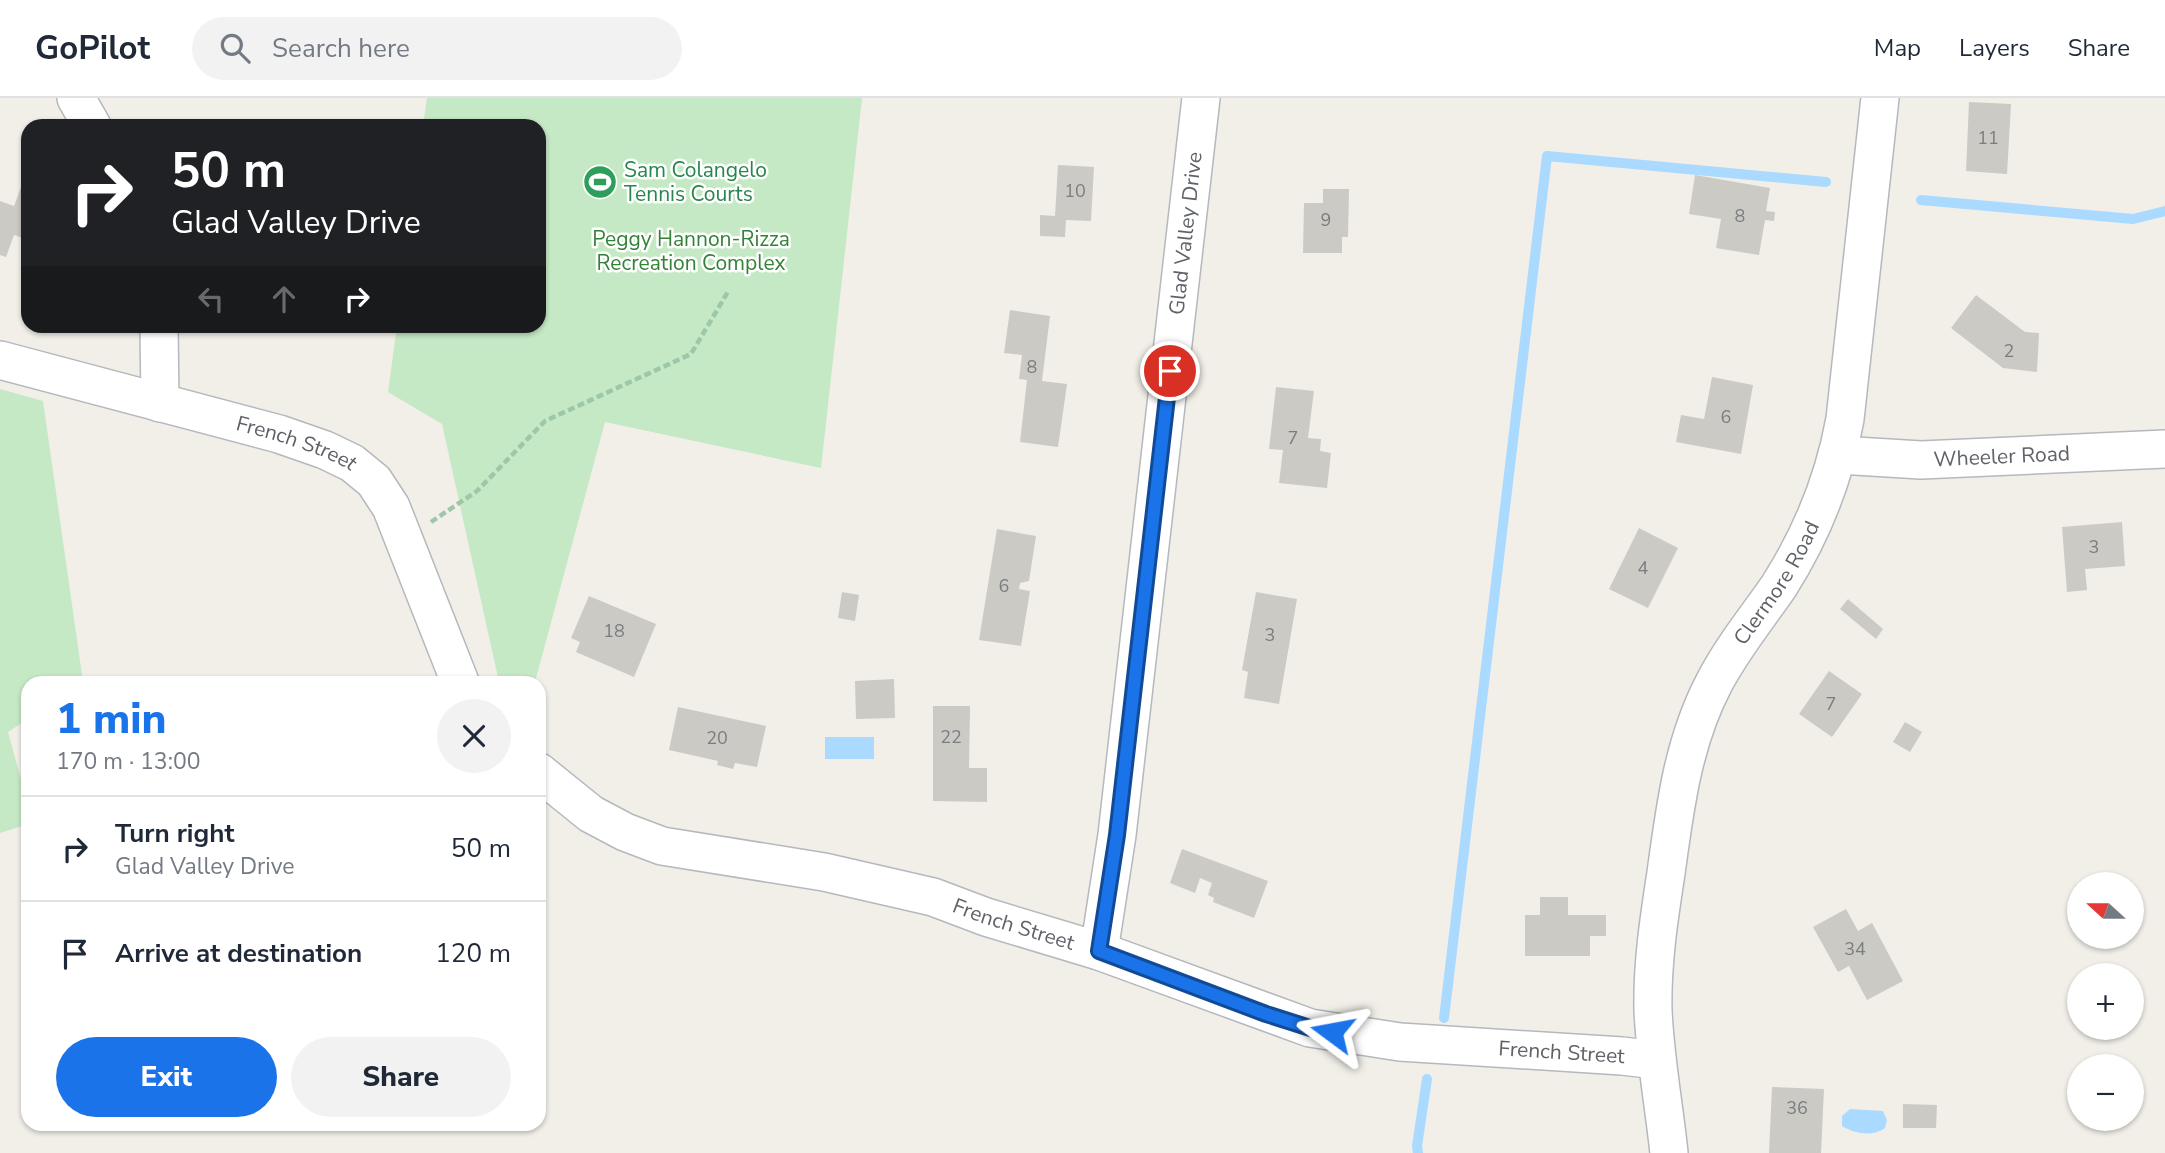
<!DOCTYPE html>
<html lang="en">
<head>
<meta charset="utf-8">
<style>
  :root { --surface:#fff; --page:#f2f2f3; --text:#1f2937; --muted:#747a83; --line:#e0e1e3; --accent:#1a73e8 }
  body { margin:0; font-family:"Nunito Sans",sans-serif; background:var(--page); color:var(--text); height:100vh; display:flex; flex-direction:column; font-size:26px; white-space:nowrap }
  * { box-sizing:border-box; margin:0 }
  p { font-size:23px; color:var(--muted) }
  .icon { flex:none; width:38px; height:38px; fill:none; stroke:currentColor; stroke-width:2; stroke-linecap:round; stroke-linejoin:round }
  .map { position:relative; flex:1; overflow:hidden }
  .drawer { position:absolute; left:21px; top:578px; width:525px; height:455px; display:flex; flex-direction:column; background:var(--surface); border-radius:21px; box-shadow:0 2px 5px #0004 }
  .drawer>* { flex:none }
  .banner { position:absolute; left:21px; top:21px; width:525px; height:214px; border-radius:21px; box-shadow:0 2px 5px #0004; background:#202124; color:#fff; overflow:hidden }
  .needle { width:46px; rotate:291deg }
  .controls { position:absolute; left:2067px; top:774px; display:grid; gap:14px }
  .controls a { display:grid; place-items:center; width:77px; height:77px; border-radius:50%; background:var(--surface); box-shadow:0 2px 5px #0004; font-size:35px }
  .pin { position:absolute; display:grid; place-items:center; width:60px; height:60px; color:#fff; margin:-30px; border:4px solid #fff; border-radius:50%; box-shadow:0 2px 7px #0007 }
  .me { position:absolute; width:77px; margin:-38px; rotate:283deg; stroke-linejoin:round; filter:drop-shadow(0 0 5px #0008) }
  .turn { display:flex; align-items:center; gap:24px; height:147px; padding:0 35px; font-size:32px }
  .turn .icon { width:91px; height:91px; stroke-width:2.5 }
  .turn b { display:block; font-size:49px; line-height:60px }
  .lanes { display:flex; align-items:center; height:66px; padding:0 35px; background:#0003; justify-content:center; gap:35px; direction:ltr }
  .lanes .off { opacity:.35 }
  .round { display:grid; place-items:center; flex:none; width:74px; height:74px; border-radius:37px; background:var(--page) }
  .overview { display:flex; align-items:center; justify-content:space-between; height:119px; padding:0 35px }
  h1 { font-size:42px; font-weight:800; line-height:52px; color:var(--accent) }
  .primary-button { display:flex; gap:14px; margin-top:auto; padding:14px 35px }
  .primary-button a { flex:1; height:80px; border-radius:42px; background:var(--accent); color:#fff; font-size:28px; font-weight:800; line-height:80px; text-align:center }
  .primary-button a+a { background:var(--page); color:var(--text) }
  ul { padding:0; list-style:none }
  li { display:flex; align-items:center; gap:21px; height:105px; padding:0 35px; border-top:2px solid var(--line) }
  li div { flex:1 }
  li b { display:block; font-size:26px }
  li em { font-style:normal }
  header { display:flex; align-items:center; gap:42px; box-sizing:border-box; height:98px; padding:0 35px; background:var(--surface); border-bottom:2px solid var(--line) }
  header strong { font-size:33px }
  nav { display:flex; gap:38px; margin-inline-start:auto; font-size:24px }
  .search { width:490px; height:63px; background:var(--page); display:flex; align-items:center; gap:18px; box-sizing:border-box; padding:0 24px; border-radius:38px; color:var(--muted); font-size:26px }
  .map>svg:first-child { display:block }
</style>
</head>
<body>
<header>
<strong>GoPilot</strong>
<div class="search"><svg class="icon" aria-label="search" viewBox="0 0 24 24"><circle cx="10" cy="10" r="6"/><path d="M15 15l6 6"/></svg>Search here</div>
<nav><a>Map</a><a>Layers</a><a>Share</a></nav>
</header>
<div class="map">
<svg width="2165" height="1055" viewBox="0 0 2165 1055">
  <rect width="100%" height="100%" fill="#f1efe8"/>
  <path fill="#c5e8c5" d="M427,0H862L821,370L605,324L535,584H499L442,326L388,294L397,228H539V28H423Z
    M0,291L43,303L83,584H28V621L8,634L28,707V726L0,735Z"/>
  <path fill="#aadaff" d="M825,639H874V661H825Z
    M1850,1011L1883,1013L1887,1022L1885,1030C1873,1039 1855,1036 1842,1028V1018Z"/>
  <g fill="none" stroke-linecap="round" stroke-linejoin="round">
    <path stroke="#aadaff" stroke-width="10" d="M1921,102L2133,121L2165,113
      M1444,920L1547,58L1826,84
      M1418,1055L1417,1048L1427,981"/>
  </g>
  <path fill="#cccac5" d="M1969,4L2011,6L2007,76L1966,73Z
    M1058,67L1094,69L1091,123L1066,122L1065,139L1040,138V117L1055,118Z
    M1695,77L1770,90L1766,113L1775,114L1774,123L1765,122L1759,157L1716,150L1721,121L1689,116Z
    M24,81L28,82V142L14,137L6,159L0,157V103L14,108Z
    M1323,91H1349L1348,139H1342V155H1303L1304,105H1323Z
    M1976,197L2025,234L2039,235L2037,274L2003,270L1951,230Z
    M1010,212L1050,218L1042,283L1067,286L1058,349L1020,344L1027,282L1019,281L1022,257L1004,255Z
    M1712,279L1753,287L1741,356L1676,344L1681,317L1704,321Z
    M1276,289L1314,293L1308,340L1321,341L1320,353L1331,355L1327,390L1279,385L1283,352L1269,351Z
    M2122,424L2125,468L2085,471L2087,492L2067,494L2062,429Z
    M1639,430L1678,450L1648,510L1609,491Z
    M997,431L1036,438L1029,483L1020,485L1019,491L1030,493L1021,548L979,542Z
    M842,494L859,497L855,523L838,520Z
    M1256,494L1297,501L1279,606L1244,600L1248,574L1242,572Z
    M589,498L656,526L634,579L576,554L580,544L571,540Z
    M1848,501L1883,531L1876,541L1840,511Z
    M1829,573L1862,596L1832,639L1799,616Z
    M894,581L895,620L856,621L855,583Z
    M933,608H970L969,670H987V704L933,703Z
    M678,609L766,628L757,669L735,665L733,671L717,667L718,663L669,652Z
    M1905,624L1922,634L1910,654L1893,644Z
    M1182,751L1268,783L1254,820L1213,804L1214,800L1208,797L1212,785L1200,780L1195,795L1170,785Z
    M1540,799H1568V817H1606V838H1590V858H1525V817H1540Z
    M1846,811L1858,833L1872,825L1903,883L1867,902L1849,868L1838,874L1813,829Z
    M1772,989L1824,991L1821,1055H1769Z
    M1903,1006L1937,1007L1936,1030H1903Z"/>
  <g fill="none" stroke-linecap="round" stroke-linejoin="round">
    <g stroke="#b5b8bc" stroke-width="40">
      <g id="minor">
        <path d="M76,0L92,28"/>
        <path d="M159,228L160,305"/>
        <path id="s1" d="M0,262L279,336L325,352L352,365L374,383L391,409L460,584"/>
        <path id="s2" d="M1839,357L1921,362L2165,351"/>
        <path id="s3" d="M539,674L591,716L625,734L662,748L824,774L933,799L986,819L1099,853L1310,930L1400,944L1622,958L1657,962"/>
        <path id="s4" d="M1099,853L1117,737L1201,0"/>
        <path id="s5" d="M1669,1055C1664,1007 1655,960 1653,912C1652,866 1659,820 1666,775C1675,709 1683,644 1714,585C1732,550 1757,520 1779,488C1812,436 1834,382 1845,321L1880,0"/>
      </g>
    </g>
    <path stroke="#9cc7a9" stroke-width="4.5" stroke-dasharray="7 3.5" stroke-linecap="butt" d="M431,424L477,393L545,323L691,256L729,192"/>
    <use href="#minor" stroke="#fff" stroke-width="37"/>
  </g>
  <g fill="none" stroke-linecap="round" stroke-linejoin="round">
    <g stroke="#114b97" stroke-width="18">
      <path id="route" d="M1170,273L1117,737L1099,853L1266,916L1310,930L1332,934"/>
    </g>
    <use href="#route" stroke="#1a73e8" stroke-width="12"/>
  </g>
  <defs>
    <g id="stadium-disc" transform="scale(1.75)"><circle r="9.5" fill="#2e9e5b" stroke="#fff"/><path d="M0-5a6.5 5 0 1 0 0 10a6.5 5 0 1 0 0-10ZM-3.5-1.8h7v3.6h-7Z" fill="#fff"/></g>
  </defs>
  <g fill-rule="evenodd">
    <use href="#stadium-disc" x="600" y="84"/>
  </g>
  <g text-anchor="middle" stroke-width="5" stroke-linejoin="round" paint-order="stroke">
    <g font-size="18" fill="#7a7d7f">
      <text x="1988" y="46">11</text>
      <text x="1075" y="99">10</text>
      <text x="1740" y="124">8</text>
      <text x="1326" y="128">9</text>
      <text x="2009" y="259">2</text>
      <text x="1032" y="275">8</text>
      <text x="1726" y="325">6</text>
      <text x="1293" y="346">7</text>
      <text x="2094" y="455">3</text>
      <text x="1643" y="476">4</text>
      <text x="1004" y="494">6</text>
      <text x="614" y="539">18</text>
      <text x="1270" y="543">3</text>
      <text x="1831" y="612">7</text>
      <text x="951" y="645">22</text>
      <text x="717" y="646">20</text>
      <text x="1855" y="857">34</text>
      <text x="1797" y="1016">36</text>
    </g>
    <g font-size="21" fill="#27864d" stroke="#fff" text-anchor="start">
      <text x="624" y="79">Sam Colangelo<tspan x="624" dy="24">Tennis Courts</tspan></text>
    </g>
    <g font-size="21" fill="#5f6368" stroke="#fff">
      <text dy="7" stroke="none"><textPath href="#s4" startOffset="723">Glad Valley Drive</textPath></text>
      <text dy="7" stroke="none"><textPath href="#s1" startOffset="308">French Street</textPath></text>
      <text dy="7" stroke="none"><textPath href="#s2" startOffset="163">Wheeler Road</textPath></text>
      <text dy="7" stroke="none"><textPath href="#s5" startOffset="597">Clermore Road</textPath></text>
      <text dy="7" stroke="none"><textPath href="#s3" startOffset="506">French Street</textPath></text>
      <text dy="7" stroke="none"><textPath href="#s3" startOffset="1073">French Street</textPath></text>
    </g>
    <g font-size="21" fill="#348238" stroke="#fff">
      <text x="691" y="148">Peggy Hannon-Rizza<tspan x="691" dy="24">Recreation Complex</tspan></text>
    </g>
  </g>
</svg>
<div class="controls">
<a><svg class="needle" viewBox="-14 -14 28 28"><path d="M0-13l5 13h-10z" fill="#e53935"/><path d="M0 13l5-13h-10z" fill="#747a83"/></svg></a>
<a>+</a>
<a>−</a>
</div>
<div class="pin" style="left:1170px;top:273px;background:#d93025"><svg class="icon" aria-label="arrive" viewBox="0 0 24 24"><path d="M6 21V4h12l-3 4 3 4H6"/></svg></div>
<svg class="me" style="left:1332px;top:934px" viewBox="-20 -20 40 40"><path d="M0-17L14 15 0 8-14 15z" fill="#1a73e8" stroke="#fff" stroke-width="4"/></svg>
<div class="banner">
<div class="turn"><svg class="icon" aria-label="right" viewBox="0 0 24 24"><path d="M7 20v-9h11M14 6l5 5-5 5"/></svg><div><b>50 m</b>Glad Valley Drive</div></div>
<div class="lanes"><svg class="icon off" aria-label="left" viewBox="0 0 24 24"><path d="M17 20v-9H6M10 6l-5 5 5 5"/></svg><svg class="icon off" aria-label="ahead" viewBox="0 0 24 24"><path d="M12 20V5M6 11l6-6 6 6"/></svg><svg class="icon" aria-label="right" viewBox="0 0 24 24"><path d="M7 20v-9h11M14 6l5 5-5 5"/></svg></div>
</div>
<section class="drawer">
<div class="overview"><div><h1>1 min</h1><p>170 m · 13:00</p></div><a class="round"><svg class="icon" aria-label="close" viewBox="0 0 24 24"><path d="M6 6l12 12M18 6L6 18"/></svg></a></div>
<ul>
<li><svg class="icon" aria-label="right" viewBox="0 0 24 24"><path d="M7 20v-9h11M14 6l5 5-5 5"/></svg><div><b>Turn right</b><p>Glad Valley Drive</p></div><em>50 m</em></li>
<li><svg class="icon" aria-label="arrive" viewBox="0 0 24 24"><path d="M6 21V4h12l-3 4 3 4H6"/></svg><div><b>Arrive at destination</b></div><em>120 m</em></li>
</ul>
<div class="primary-button"><a>Exit</a><a>Share</a></div>
</section>
</div>
</body>
</html>
